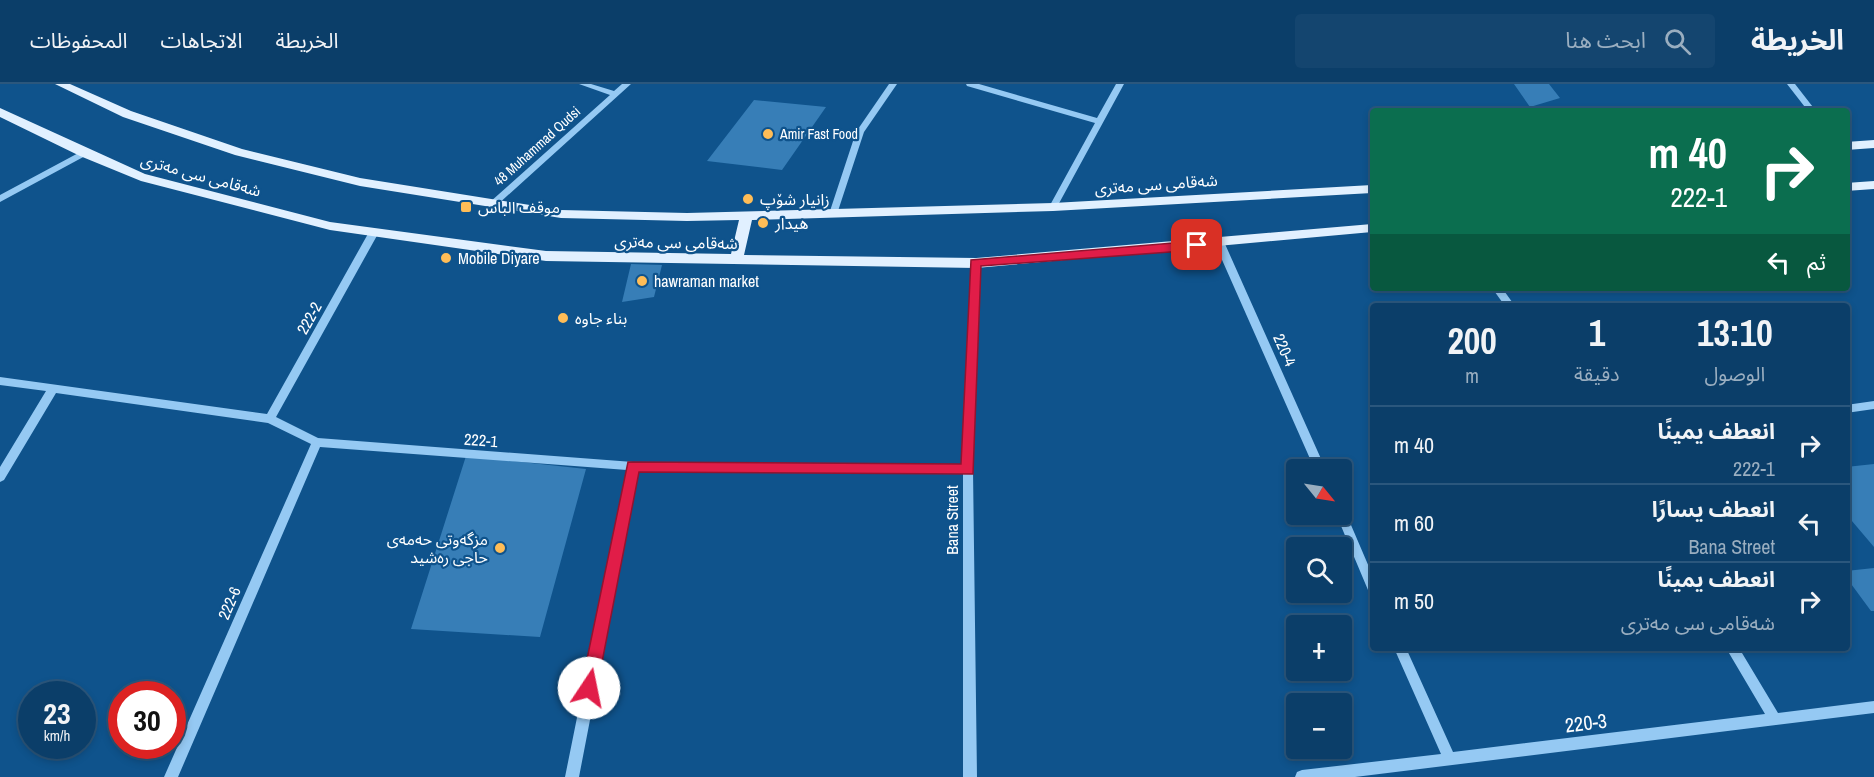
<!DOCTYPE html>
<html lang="ar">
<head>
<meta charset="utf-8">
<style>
  :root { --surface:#0b3e69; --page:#14456f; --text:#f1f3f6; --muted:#9aaec0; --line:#2b577d }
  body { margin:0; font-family:"Archivo Narrow","Noto Sans Arabic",sans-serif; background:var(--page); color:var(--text); direction:rtl; height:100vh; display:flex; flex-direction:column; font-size:22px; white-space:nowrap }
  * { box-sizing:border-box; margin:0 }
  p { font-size:20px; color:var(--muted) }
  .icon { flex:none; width:33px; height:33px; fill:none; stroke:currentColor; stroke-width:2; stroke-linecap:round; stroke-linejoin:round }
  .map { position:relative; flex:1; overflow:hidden; direction:ltr }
  .side { position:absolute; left:1370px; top:219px; width:480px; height:348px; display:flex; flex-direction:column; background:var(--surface); border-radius:6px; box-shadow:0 3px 9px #0003,0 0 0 2px var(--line); direction:rtl }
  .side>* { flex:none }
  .top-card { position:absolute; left:1370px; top:24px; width:480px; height:183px; border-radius:6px; box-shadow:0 3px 9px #0003,0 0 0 2px var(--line); direction:rtl; background:#0b6e4f; color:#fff; overflow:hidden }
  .needle { width:39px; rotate:120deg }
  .controls { position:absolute; left:1286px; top:375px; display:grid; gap:12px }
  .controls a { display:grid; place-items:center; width:66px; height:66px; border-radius:6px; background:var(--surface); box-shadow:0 3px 9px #0003,0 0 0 2px var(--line); font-size:30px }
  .speed { position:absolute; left:18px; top:597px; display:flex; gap:12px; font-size:30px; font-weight:700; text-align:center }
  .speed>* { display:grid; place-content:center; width:78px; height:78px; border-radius:50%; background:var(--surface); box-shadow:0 3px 9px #0003,0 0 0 2px var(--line); line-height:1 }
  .speed small { font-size:15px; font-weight:400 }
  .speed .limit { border:9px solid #d22; background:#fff; color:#111 }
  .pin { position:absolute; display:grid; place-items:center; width:51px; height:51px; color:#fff; margin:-26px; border-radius:12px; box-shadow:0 3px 9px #0006 }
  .me { position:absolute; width:66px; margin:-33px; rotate:11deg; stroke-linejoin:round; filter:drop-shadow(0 0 4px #0008) }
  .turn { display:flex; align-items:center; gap:21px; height:126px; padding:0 24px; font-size:27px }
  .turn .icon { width:78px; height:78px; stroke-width:2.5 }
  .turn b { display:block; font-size:42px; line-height:51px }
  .then { display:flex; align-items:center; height:57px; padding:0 24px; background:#0003; gap:12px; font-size:22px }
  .eta { display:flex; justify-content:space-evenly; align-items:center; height:102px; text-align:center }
  .eta b { font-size:36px; font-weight:700; line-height:42px }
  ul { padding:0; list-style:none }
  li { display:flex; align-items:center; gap:18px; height:78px; padding:0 24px; border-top:2px solid var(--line) }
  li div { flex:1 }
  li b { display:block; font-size:22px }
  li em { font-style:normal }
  header { display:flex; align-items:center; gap:36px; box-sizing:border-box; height:84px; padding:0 30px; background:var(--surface); border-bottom:2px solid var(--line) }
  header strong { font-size:28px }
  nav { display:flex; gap:33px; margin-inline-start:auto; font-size:21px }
  .search { width:420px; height:54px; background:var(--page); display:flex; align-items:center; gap:15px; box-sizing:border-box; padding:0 21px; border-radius:6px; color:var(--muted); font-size:22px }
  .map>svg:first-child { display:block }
</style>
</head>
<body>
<header>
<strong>الخريطة</strong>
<div class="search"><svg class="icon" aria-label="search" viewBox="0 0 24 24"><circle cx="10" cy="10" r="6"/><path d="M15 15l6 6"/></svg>ابحث هنا</div>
<nav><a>الخريطة</a><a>الاتجاهات</a><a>المحفوظات</a></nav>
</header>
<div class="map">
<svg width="1874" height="693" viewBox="0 0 1874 693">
  <rect width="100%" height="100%" fill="#0f538c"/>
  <path fill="#377eb7" d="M1514,0H1549L1560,14L1530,23Z
    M754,16L826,23L782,86L707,77Z
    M631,180L662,181L654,213L622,218Z
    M1529,204H1566L1568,206L1532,209Z
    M466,372L586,385L540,553L411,545Z
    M1874,380V463L1846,430V383Z
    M1874,484V527H1871L1846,493V487Z"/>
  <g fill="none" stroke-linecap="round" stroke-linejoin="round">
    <path fill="#95c9f3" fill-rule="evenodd" d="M579,0H591L614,7L622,0H631L496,122H490V118L610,11Z
      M889,0H897L864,48L837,130L836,132H830L829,130L856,48Z
      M966,0H979L1097,34L1116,0H1124L1057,123L1053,126L1049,123L1095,39L967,2Z
      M1787,0H1795L1816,27H1808Z
      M84,66L88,69L87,71L0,118V111Z
      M374,145L379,148L276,333L318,354L633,378L963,381L971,179L976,176L979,177L981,179L973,386L977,693H963V390L638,387L579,693H565L627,386L320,363L178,693H164L311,360L268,339L56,309L4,396L0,398V383L46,307L0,301V293L267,330L369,148Z
      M1220,157L1225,160L1326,386H1315L1215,160Z
      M1492,204H1502L1515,222H1505Z
      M1874,317V325L1846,329V321Z
      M1341,425L1345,427L1372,490V507L1368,506L1336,430H1341Z
      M1394,564H1406L1453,668L1765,630L1726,564H1739L1778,629L1874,617V629L1355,693H1295L1297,688L1302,686L1441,670Z"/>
    <path fill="#e1f0ff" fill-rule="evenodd" d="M55,0H70L131,27L242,65L360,94L561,126L687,129L1053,119L1372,101V109L1053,127L752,136L744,171L976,174L1372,140V148L976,184L546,177L330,146L141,97L80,72L0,33V24L145,90L330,138L546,167L731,170L739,136L687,137L561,134L360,102L235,71L123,33Z
      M1874,56V64L1846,66V58Z
      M1874,97V105L1846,107V99Z"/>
  </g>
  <path fill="#e11d48" stroke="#92132f" stroke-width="1.5" d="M1197,157L1203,161L1197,166L981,182L973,390L639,388L597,604L595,610L589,612L584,610L581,604L628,378L961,380L971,176Z"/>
  <g fill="#ffbd57" stroke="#0f538c" stroke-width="2">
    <circle cx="768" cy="50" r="6"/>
    <circle cx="748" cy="115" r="6"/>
    <rect x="460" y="117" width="12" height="12" rx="3"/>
    <circle cx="763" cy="139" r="6"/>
    <circle cx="446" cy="174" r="6"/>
    <circle cx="642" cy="197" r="6"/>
    <circle cx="563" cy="234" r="6"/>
    <circle cx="500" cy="464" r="6"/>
  </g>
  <g text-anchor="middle" stroke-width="4.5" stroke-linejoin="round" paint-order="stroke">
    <g font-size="14" fill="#fff" stroke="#0f538c" text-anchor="start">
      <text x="780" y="55">Amir Fast Food</text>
    </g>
    <g font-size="14" fill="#fff" stroke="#0f538c">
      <text transform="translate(537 62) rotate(-42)" y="5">48 Muhammad Qudsi</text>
    </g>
    <g font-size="16" fill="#fff" stroke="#0f538c">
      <text transform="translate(201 91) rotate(15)" y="6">شەقامی سی مەتری</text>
      <text transform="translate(1156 100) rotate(-4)" y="6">شەقامی سی مەتری</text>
      <text transform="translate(676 158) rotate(1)" y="6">شەقامی سی مەتری</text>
      <text transform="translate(309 234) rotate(-61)" y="6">222-2</text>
      <text transform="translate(1285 266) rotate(66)" y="6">220-4</text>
      <text transform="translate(481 356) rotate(4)" y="6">222-1</text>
      <text transform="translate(952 436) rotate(-90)" y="6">Bana Street</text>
      <text transform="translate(229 519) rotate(-67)" y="6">222-6</text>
    </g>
    <g font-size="16" fill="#fff" stroke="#0f538c" text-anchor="start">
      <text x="760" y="121">زانیار شۆپ</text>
      <text x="478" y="129">موقف الباس</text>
      <text x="775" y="145">هيدار</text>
      <text x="458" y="180">Mobile Diyare</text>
      <text x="654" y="203">hawraman market</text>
      <text x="575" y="240">بناء جاوە</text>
      <text x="488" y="461" text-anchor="end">مزگەوتی حەمەی<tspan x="488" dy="18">حاجی رەشید</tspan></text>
    </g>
    <g font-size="20" fill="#fff" stroke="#0f538c">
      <text transform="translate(1586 639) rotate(-7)" y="7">220-3</text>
    </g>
  </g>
</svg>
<div class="controls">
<a><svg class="needle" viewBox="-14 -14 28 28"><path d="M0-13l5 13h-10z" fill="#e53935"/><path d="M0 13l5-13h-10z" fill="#9aaec0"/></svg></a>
<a><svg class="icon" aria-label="search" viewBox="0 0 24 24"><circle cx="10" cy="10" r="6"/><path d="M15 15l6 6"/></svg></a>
<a>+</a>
<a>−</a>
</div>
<div class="speed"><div>23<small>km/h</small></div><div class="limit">30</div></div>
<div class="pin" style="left:1197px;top:161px;background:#d93025"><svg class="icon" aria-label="arrive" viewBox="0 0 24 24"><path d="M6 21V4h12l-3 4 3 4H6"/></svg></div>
<svg class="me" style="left:589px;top:604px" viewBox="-20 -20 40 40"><circle r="19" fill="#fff"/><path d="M0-13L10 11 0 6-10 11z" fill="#e11d48"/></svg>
<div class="top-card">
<div class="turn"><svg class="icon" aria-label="right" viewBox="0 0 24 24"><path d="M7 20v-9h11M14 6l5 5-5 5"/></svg><div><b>40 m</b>222-1</div></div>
<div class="then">ثم<svg class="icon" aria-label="left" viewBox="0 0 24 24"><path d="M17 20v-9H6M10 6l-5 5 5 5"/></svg></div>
</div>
<section class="side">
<div class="eta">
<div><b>13:10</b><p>الوصول</p></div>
<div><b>1</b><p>دقيقة</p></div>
<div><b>200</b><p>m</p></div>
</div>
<ul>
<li><svg class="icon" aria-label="right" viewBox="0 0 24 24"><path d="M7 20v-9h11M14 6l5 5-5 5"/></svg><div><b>انعطف يمينًا</b><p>222-1</p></div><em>40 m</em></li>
<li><svg class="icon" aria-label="left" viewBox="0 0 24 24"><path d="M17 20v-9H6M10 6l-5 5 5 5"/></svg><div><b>انعطف يسارًا</b><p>Bana Street</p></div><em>60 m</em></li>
<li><svg class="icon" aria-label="right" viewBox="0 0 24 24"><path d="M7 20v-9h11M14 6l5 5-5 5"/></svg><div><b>انعطف يمينًا</b><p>شەقامی سی مەتری</p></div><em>50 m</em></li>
</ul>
</section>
</div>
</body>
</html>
